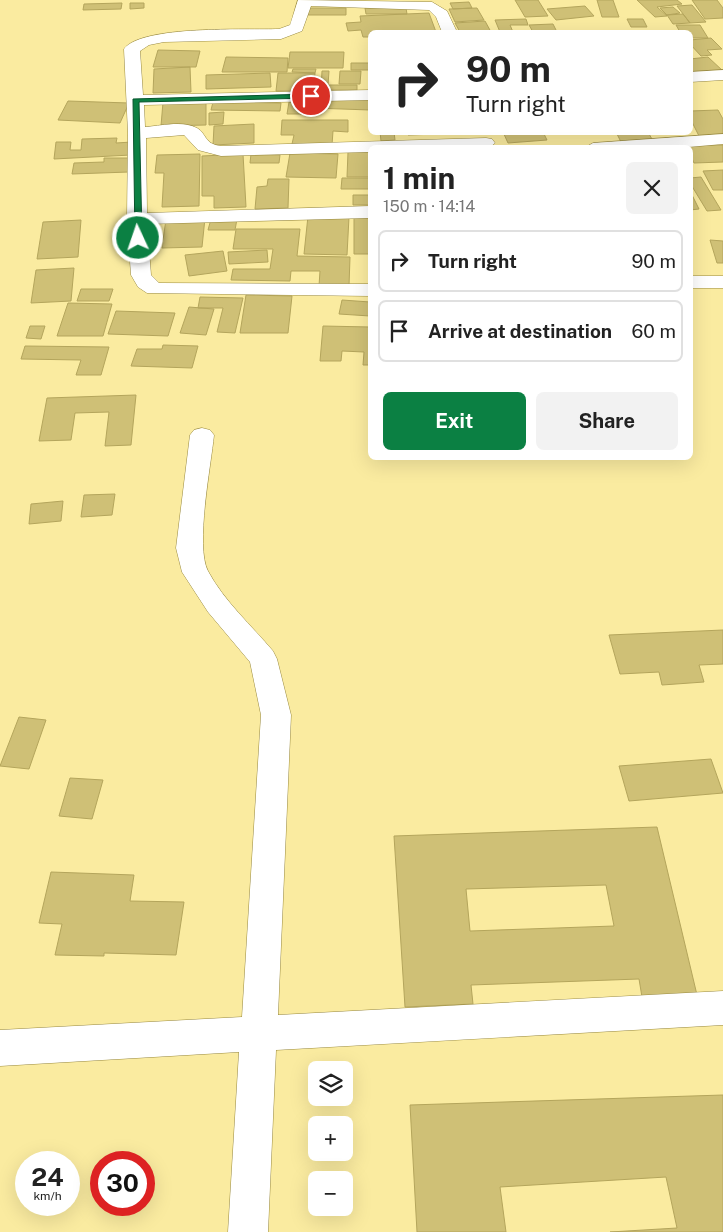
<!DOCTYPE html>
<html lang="en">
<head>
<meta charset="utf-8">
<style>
  :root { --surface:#fff; --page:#f2f2f2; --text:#222; --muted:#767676; --line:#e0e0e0; --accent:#0b8043 }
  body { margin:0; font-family:"Public Sans",sans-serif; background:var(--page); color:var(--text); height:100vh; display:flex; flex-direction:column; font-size:19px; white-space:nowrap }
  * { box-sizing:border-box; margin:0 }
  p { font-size:16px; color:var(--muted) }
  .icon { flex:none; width:28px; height:28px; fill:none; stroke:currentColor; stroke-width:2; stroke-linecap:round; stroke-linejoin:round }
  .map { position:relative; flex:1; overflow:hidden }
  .panel { position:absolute; left:368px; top:145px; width:325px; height:315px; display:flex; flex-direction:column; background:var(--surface); border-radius:8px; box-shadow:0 5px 20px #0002 }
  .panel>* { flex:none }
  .guide { position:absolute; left:368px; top:30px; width:325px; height:105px; border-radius:8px; box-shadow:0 5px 20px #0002; background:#fff; color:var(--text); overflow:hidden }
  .buttons { position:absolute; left:308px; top:1061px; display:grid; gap:10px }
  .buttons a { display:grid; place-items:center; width:45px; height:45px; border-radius:8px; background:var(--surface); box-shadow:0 5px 20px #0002; font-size:25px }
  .speed { position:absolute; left:15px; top:1151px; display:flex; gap:10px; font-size:25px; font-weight:700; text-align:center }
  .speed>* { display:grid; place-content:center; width:65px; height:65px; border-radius:50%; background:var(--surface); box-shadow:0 5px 20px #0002; line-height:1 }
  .speed small { font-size:12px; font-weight:400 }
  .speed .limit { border:8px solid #d22; background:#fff; color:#111 }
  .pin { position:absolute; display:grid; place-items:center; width:42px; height:42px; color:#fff; margin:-21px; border:2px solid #fff; border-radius:50%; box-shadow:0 1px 5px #0007 }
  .me { position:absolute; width:55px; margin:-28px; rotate:357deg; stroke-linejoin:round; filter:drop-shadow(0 0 4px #0008) }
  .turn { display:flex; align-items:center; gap:18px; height:105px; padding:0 15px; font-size:22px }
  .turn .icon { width:65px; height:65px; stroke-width:2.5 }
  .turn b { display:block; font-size:35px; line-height:42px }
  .round { display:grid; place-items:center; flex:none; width:52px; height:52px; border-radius:8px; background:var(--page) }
  .summary { display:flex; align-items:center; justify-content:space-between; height:85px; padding:0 15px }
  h1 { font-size:30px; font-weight:700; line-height:38px }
  .cta { display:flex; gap:10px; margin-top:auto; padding:10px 15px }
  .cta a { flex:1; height:58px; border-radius:8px; background:var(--accent); color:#fff; font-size:20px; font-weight:700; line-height:58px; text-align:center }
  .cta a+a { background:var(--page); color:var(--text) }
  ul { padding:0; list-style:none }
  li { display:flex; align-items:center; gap:15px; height:62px; margin:0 10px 8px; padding:0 5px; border:2px solid var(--line); border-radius:8px }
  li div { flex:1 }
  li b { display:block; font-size:19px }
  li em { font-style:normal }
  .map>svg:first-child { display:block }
</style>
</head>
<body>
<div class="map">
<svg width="723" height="1232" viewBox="0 0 723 1232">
  <rect width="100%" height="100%" fill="#faeba0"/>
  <path fill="#cfc076" stroke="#b4a55c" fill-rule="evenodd" d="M515,0H538L548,16L525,17Z
    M597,0H613L619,17H602Z
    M637,0H677L682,4L657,7L667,16L655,17Z
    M692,0H717L723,8V18L705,19Z
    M469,2L472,8L453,9L450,3Z
    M122,3L121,9L83,10L84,4Z
    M130,3H144V8L130,9Z
    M692,5L706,22L690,23L677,6Z
    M585,6L594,16L556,20L547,9Z
    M673,7L680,13L667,15L660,8Z
    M308,8H346V15H308Z
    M365,8H406L407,14H366Z
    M477,8L484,20L455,22L449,9Z
    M429,13L436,32H370V37H363L361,30L348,31L346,23L361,22L360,16Z
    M683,14L690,23L673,24L667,15Z
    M526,19L528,25H510L513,32H500L495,20Z
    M627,19H643L647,27H631Z
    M485,21L491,32H460L455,23Z
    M553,24L557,32H533L529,25Z
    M676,25H700L708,38H690V32H680Z
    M711,38L722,49L707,50L712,55L701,56L690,44V40Z
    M158,50L200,51L196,67H153Z
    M290,52H344L343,68H288Z
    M226,57L288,58L287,72H222Z
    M708,57L723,71L693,74L690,71V59Z
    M351,63H370V70H351Z
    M190,67L191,92L153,93L154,69Z
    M293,69H316L315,73L292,72Z
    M322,71H329L328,85H357V90H321Z
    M340,71H361L360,84H339Z
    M270,73L271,87L206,89V75Z
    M278,73H315L314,91H276Z
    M316,96L370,98V110L313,108Z
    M206,100V125L161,126L163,102Z
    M68,101L129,103L120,123L58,120Z
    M213,102L281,103L280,111L211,110Z
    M289,102H307L305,114H287Z
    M718,110L723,119V137L700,138L690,118V111Z
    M224,112L223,124L209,125V113Z
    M282,120H348V132L333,131L332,145L292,144L294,135H281Z
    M254,124V143L213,145L214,126Z
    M380,132H394L395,140L381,141Z
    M407,132H468V133L408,135Z
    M503,132H543L547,140L508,143Z
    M616,132H648L653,141L621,142Z
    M117,138L116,143L132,142L131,155L54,159L56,142H71L70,150H81L82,139Z
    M723,145V162L694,163L690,154V148L686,146Z
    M348,152H370V177H347Z
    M290,153L338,154L336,178L286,177Z
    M200,154L199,206L162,207L164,173H155L157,155Z
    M243,154L246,207L214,208V196H202V156Z
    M251,154L280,155L279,163H250Z
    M104,158H131L129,172L72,174L74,163L104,162Z
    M723,170V190H713L703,171Z
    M701,177L721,210L707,211L690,183V178Z
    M342,178H370V189H341Z
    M268,179H289L288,208L255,209L257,187L267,186Z
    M690,191L699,209L690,210Z
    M353,195H370V205H353Z
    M308,216L349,217L347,255L304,254Z
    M205,218L202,247L162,248L166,219Z
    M354,218H370V254H354Z
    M211,219H237L235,230H208Z
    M81,220L78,257L37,259L43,222Z
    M236,229H300L297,256L350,257L349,286H319L320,271H291L290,281L231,280L233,269H270L273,249H233Z
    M710,240L723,241V263H717Z
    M267,250L268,262L229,264L228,252Z
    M223,251L227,271L189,276L185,255Z
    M74,268L71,301L31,303L36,270Z
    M81,289H113L109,301H77Z
    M246,295L292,296L288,333H240Z
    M200,297L243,298L235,333L217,332L223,308H198Z
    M342,300L370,302V316L339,314Z
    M68,303L112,304L103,336H57Z
    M189,307L214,309L206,335L180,333Z
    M116,311L175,313L168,336L108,334Z
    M30,326H45L41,339L26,338Z
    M323,326L370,327V365H363L364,352L342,351L341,361H320Z
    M163,345L198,346L192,368L131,366L137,349H162Z
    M25,346L109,347L101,375H76L81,360L21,359Z
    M136,395L131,445L105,446L109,412L75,413L71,440L39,441L47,398Z
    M115,494L112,515L81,517L84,495Z
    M63,501L61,521L29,524L31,504Z
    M723,630V664L699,665L704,682L662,685L659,672L620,674L609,635Z
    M19,717L46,720L29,769L0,766Z
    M711,759L723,793L629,801L619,766Z
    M70,778L103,780L92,819L59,816Z
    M657,827L697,995L642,997L639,979L471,985L473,1004L405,1007L394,836ZM606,885L614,926L470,931L466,889Z
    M51,872L134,875L130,901L184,902L176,955L104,953V956L55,955L62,924L39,923Z
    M723,1095V1232H610L677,1228L666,1177L500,1187L506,1232H417L410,1105Z"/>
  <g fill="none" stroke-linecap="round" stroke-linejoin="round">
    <g stroke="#988940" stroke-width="1">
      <path id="street" d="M298,0L432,2L447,11L457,32H442L436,17L429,10L311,6L302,31L281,39L164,42L149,45L140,51L143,95L370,90V100L144,105L145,127C160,126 183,120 197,128C207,134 204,144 221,146L486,138L492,139L495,143L489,148H370V152L221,156L198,150L184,135L146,138L147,213L370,206V218L147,224L151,275L159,283L370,284V296L147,293L138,287L131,275L127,219L128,133L124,49C141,25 248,30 279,29L290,25Z
        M723,70V80L690,82V72Z
        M723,134V144L677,148H584L593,143Z
        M690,276H723V288H690Z
        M202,428L210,430L214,435C211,466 195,546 208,571C224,601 252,626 273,651L277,659L291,715L278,1015L723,991V1025L276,1050L268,1232H228L239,1052L0,1066V1030L242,1017L261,715L250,662L208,612L182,572L176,548L190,435L194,430Z"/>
    </g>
    <use href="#street" fill="#fff" fill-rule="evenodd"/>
  </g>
  <path fill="#0b8043" stroke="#07532c" d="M311,94L314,98L139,102L142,238L135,239L133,99Z"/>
</svg>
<div class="buttons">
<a><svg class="icon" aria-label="layers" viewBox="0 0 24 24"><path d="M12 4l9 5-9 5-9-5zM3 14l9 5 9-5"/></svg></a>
<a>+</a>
<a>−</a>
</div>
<div class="speed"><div>24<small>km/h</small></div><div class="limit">30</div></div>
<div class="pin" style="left:311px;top:96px;background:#d93025"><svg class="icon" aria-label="arrive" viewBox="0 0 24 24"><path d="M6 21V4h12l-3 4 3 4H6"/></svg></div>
<svg class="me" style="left:138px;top:238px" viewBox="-20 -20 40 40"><circle r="17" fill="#0b8043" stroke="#fff" stroke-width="3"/><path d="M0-11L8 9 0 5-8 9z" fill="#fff"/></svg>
<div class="guide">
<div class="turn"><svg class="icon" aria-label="right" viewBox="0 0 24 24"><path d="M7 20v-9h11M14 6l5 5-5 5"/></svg><div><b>90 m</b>Turn right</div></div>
</div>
<section class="panel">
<div class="summary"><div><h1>1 min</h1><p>150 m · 14:14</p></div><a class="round"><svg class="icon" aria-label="close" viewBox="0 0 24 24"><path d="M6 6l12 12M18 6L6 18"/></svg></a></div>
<ul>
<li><svg class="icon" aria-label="right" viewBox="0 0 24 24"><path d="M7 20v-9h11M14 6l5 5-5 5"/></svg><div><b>Turn right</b></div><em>90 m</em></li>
<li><svg class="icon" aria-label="arrive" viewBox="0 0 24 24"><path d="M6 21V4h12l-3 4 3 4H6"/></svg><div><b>Arrive at destination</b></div><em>60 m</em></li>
</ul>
<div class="cta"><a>Exit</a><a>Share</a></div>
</section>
</div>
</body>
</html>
